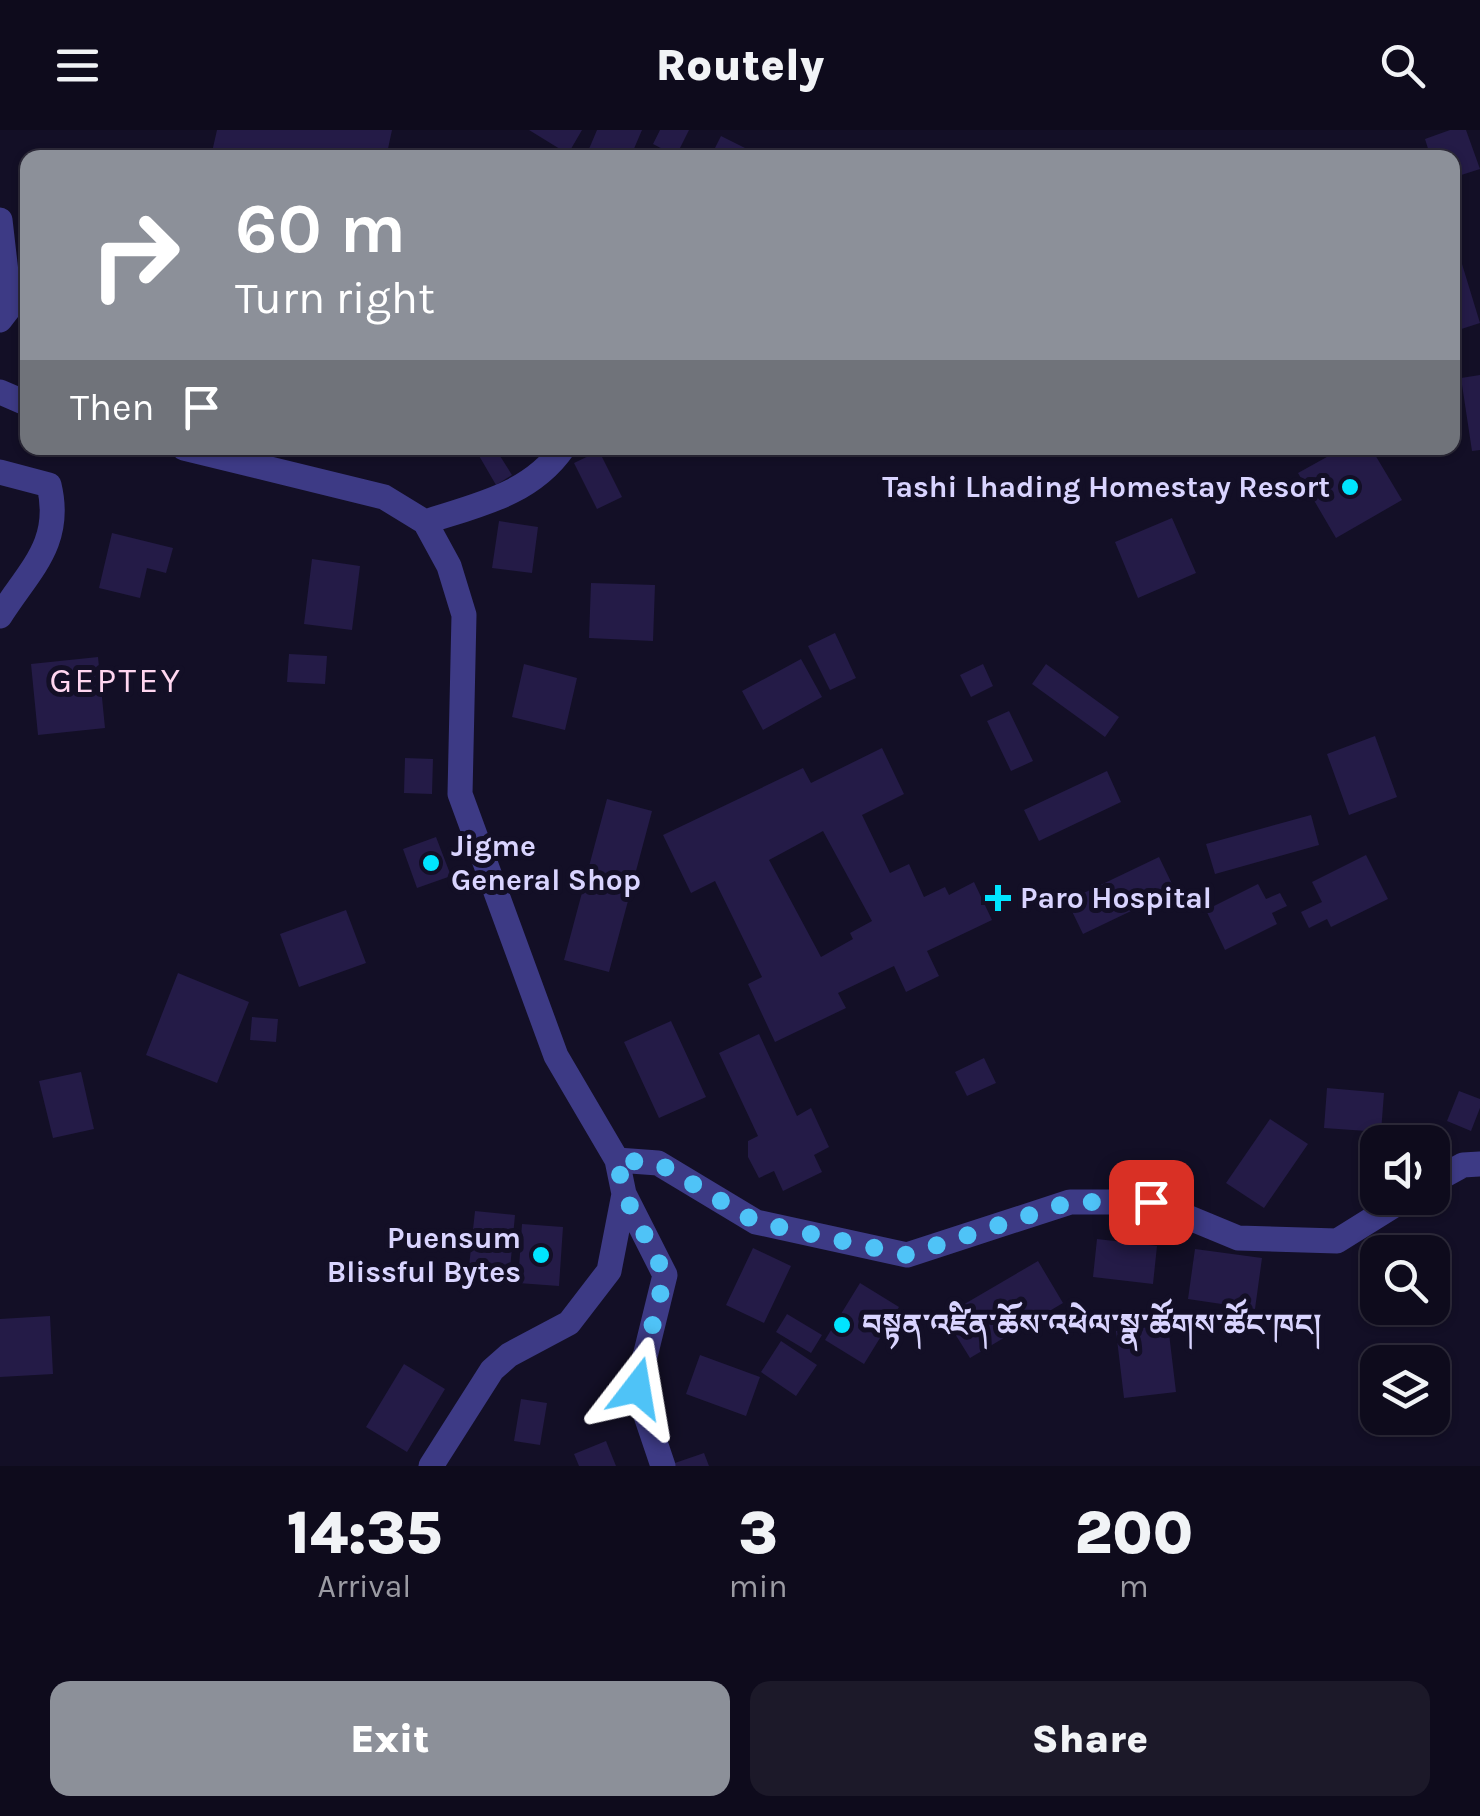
<!DOCTYPE html>
<html lang="en">
<head>
<meta charset="utf-8">
<style>
  :root { --surface:#0e0b1c; --page:#1c1929; --text:#f1f3f6; --muted:#9b9ba3; --line:#2e2b3b; --accent:#8c9099 }
  body { margin:0; font-family:Karla,"Noto Serif Tibetan",sans-serif; background:var(--page); color:var(--text); height:100vh; display:flex; flex-direction:column; font-size:38px; white-space:nowrap }
  * { box-sizing:border-box; margin:0 }
  p { font-size:32px; color:var(--muted) }
  .icon { flex:none; width:55px; height:55px; fill:none; stroke:currentColor; stroke-width:2; stroke-linecap:round; stroke-linejoin:round }
  .map { position:relative; height:1336px; overflow:hidden }
  .side { display:flex; flex-direction:column; background:var(--surface); flex:1 }
  .side>* { flex:none }
  .guide { position:absolute; left:20px; top:20px; width:1440px; height:305px; border-radius:20px; box-shadow:0 2px 8px #0004,0 0 0 2px var(--line); background:#8c9099; color:#fff; overflow:hidden }
  .buttons { position:absolute; left:1360px; top:995px; display:grid; gap:20px }
  .buttons a { display:grid; place-items:center; width:90px; height:90px; border-radius:20px; background:var(--surface); box-shadow:0 2px 8px #0004,0 0 0 2px var(--line); font-size:50px }
  .pin { position:absolute; display:grid; place-items:center; width:85px; height:85px; color:#fff; margin:-42px; border-radius:20px; box-shadow:0 5px 15px #0006 }
  .me { position:absolute; width:110px; margin:-55px; rotate:14deg; stroke-linejoin:round; filter:drop-shadow(0 0 8px #0008) }
  .turn { display:flex; align-items:center; gap:35px; height:210px; padding:0 50px; font-size:45px }
  .turn .icon { width:130px; height:130px; stroke-width:2.5 }
  .turn b { display:block; font-size:70px; line-height:85px }
  .then { display:flex; align-items:center; height:95px; padding:0 50px; background:#0003; gap:20px; font-size:38px }
  .eta { display:flex; justify-content:space-evenly; align-items:center; height:170px; text-align:center }
  .eta b { font-size:60px; font-weight:800; line-height:70px }
  .action { display:flex; gap:20px; margin-top:auto; padding:20px 50px }
  .action a { flex:1; height:115px; border-radius:20px; background:var(--accent); color:#fff; font-size:40px; font-weight:800; line-height:115px; text-align:center }
  .action a+a { background:var(--page); color:var(--text) }
  header { display:flex; justify-content:space-between; align-items:center; height:130px; padding:0 50px; background:var(--surface); font-size:45px; font-weight:800 }
  .map>svg:first-child { display:block }
</style>
</head>
<body>
<header><svg class="icon" aria-label="menu" viewBox="0 0 24 24"><path d="M4 6h16M4 12h16M4 18h16"/></svg>Routely<svg class="icon" aria-label="search" viewBox="0 0 24 24"><circle cx="10" cy="10" r="6"/><path d="M15 15l6 6"/></svg></header>
<div class="map">
<svg width="1480" height="1336" viewBox="0 0 1480 1336">
  <rect width="100%" height="100%" fill="#130f26"/>
  <path fill="#241b47" fill-rule="evenodd" d="M217,0H392L386,28H236L212,22Z
    M529,0H582L568,24Z
    M597,0H642L630,28H609L589,19Z
    M660,0H689L676,26L653,14Z
    M1450,0H1466L1480,39L1452,48V28H1431L1425,9Z
    M721,6L745,18L741,28H710Z
    M1462,134L1480,193L1452,202V137Z
    M1480,245V320L1472,321L1461,248Z
    M489,318H495L512,345L496,355L478,324Z
    M1343,318H1371L1402,370L1336,408L1298,343Z
    M599,321L622,367L597,379L574,333Z
    M1172,388L1196,443L1138,468L1115,412Z
    M499,391L538,397L532,443L492,438Z
    M112,403L173,418L166,443L147,438L140,468L99,458Z
    M312,429L360,436L352,500L304,494Z
    M591,453L655,455L653,511L589,508Z
    M835,503L856,548L830,560L808,516Z
    M289,524L327,526L325,554L287,552Z
    M98,527L105,598L38,605L31,534Z
    M801,529L822,567L763,600L742,561Z
    M524,534L577,548L565,600L512,587Z
    M983,534L993,556L971,567L960,545Z
    M1046,534L1119,587L1105,607L1032,554Z
    M1009,581L1033,631L1011,641L987,591Z
    M1375,606L1397,667L1349,685L1327,624Z
    M882,618L904,664L862,685L890,743L909,734L924,767L945,757L949,765L974,752L992,790L927,821L939,846L906,862L894,836L838,863L846,878L775,912L748,854L762,847L715,751L691,763L663,705L803,638L811,653ZM823,701L872,791L850,803L853,809L821,827L769,730Z
    M405,628L433,629L432,664L404,663Z
    M1107,641L1121,672L1039,711L1024,680Z
    M607,669L652,681L609,842L564,830Z
    M1311,685L1319,715L1215,744L1206,714Z
    M436,707L451,746L417,758L403,719Z
    M1366,725L1388,769L1331,797L1327,789L1309,798L1301,782L1322,772L1312,752Z
    M1159,727L1175,760L1083,804L1067,771Z
    M1258,754L1266,769L1280,763L1287,776L1272,783L1277,794L1225,820L1206,780Z
    M346,780L366,833L299,857L280,804Z
    M178,843L249,872L217,953L146,925Z
    M252,887L278,889L276,912L250,910Z
    M671,891L706,967L659,988L624,912Z
    M759,904L797,986L811,978L829,1017L814,1025L822,1042L783,1061L774,1041L759,1048L748,1027V1011L758,1006L719,923Z
    M984,928L996,953L967,966L955,942Z
    M81,942L94,999L53,1008L39,951Z
    M1327,958L1384,963L1381,1002L1324,998Z
    M1459,961L1480,969V978L1471,1001L1447,991Z
    M1270,989L1308,1014L1264,1078L1226,1053Z
    M475,1081L515,1085L509,1150L468,1146Z
    M522,1094L563,1097L559,1156L518,1153Z
    M1097,1109L1157,1116L1153,1154L1093,1147Z
    M753,1118L791,1136L764,1193L726,1175Z
    M1195,1119L1262,1128L1255,1179L1188,1169Z
    M1038,1131L1063,1173L970,1228L944,1186Z
    M860,1153L899,1177L864,1234L825,1210Z
    M787,1184L822,1205L811,1223L776,1202Z
    M50,1186L53,1244L0,1247V1189Z
    M1168,1195L1176,1262L1124,1268L1116,1201Z
    M781,1211L817,1235L796,1266L761,1242Z
    M700,1225L760,1247L746,1286L686,1264Z
    M404,1234L445,1259L407,1322L366,1297Z
    M521,1269L547,1273L540,1315L514,1311Z
    M606,1311L616,1336H579L574,1324Z
    M704,1323L709,1336H669V1335Z"/>
  <g fill="none" stroke-linecap="round" stroke-linejoin="round">
    <path stroke="#3d3a85" stroke-width="25" d="M0,90L10,177L0,190
      M0,262L28,274
      M184,318L384,367L425,392L449,436L464,485L460,664L556,926L617,1030L624,1064L665,1145L637,1259L663,1336
      M0,342L49,355C63,413 30,439 0,486
      M425,392C477,375 530,365 563,318
      M617,1030L658,1033L756,1092L907,1125L1070,1072H1151L1238,1108L1337,1111L1406,1068
      M1432,1052L1463,1035L1480,1034
      M431,1336L492,1240L509,1225L569,1193L609,1141L624,1064"/>
  </g>
  <g fill="none" stroke-linecap="round" stroke-linejoin="round">
    <path stroke="#4fc3f7" stroke-width="18" stroke-dasharray="0 32.4" d="M637,1258L665,1145L624,1064L617,1030L658,1033L756,1092L907,1125L1070,1072H1151"/>
  </g>
  <g fill="#00e5ff" stroke="#130f26" stroke-width="4">
    <circle cx="1350" cy="357" r="10"/>
    <circle cx="431" cy="733" r="10"/>
    <path d="M993 753h10v10h10v10h-10v10h-10v-10h-10v-10h10z"/>
    <circle cx="541" cy="1125" r="10"/>
    <circle cx="842" cy="1195" r="10"/>
  </g>
  <g text-anchor="middle" stroke-width="10" stroke-linejoin="round" paint-order="stroke">
    <g font-size="30" font-weight="bold" fill="#d9d4ff" stroke="#130f26" text-anchor="start">
      <text x="1330" y="367" text-anchor="end">Tashi Lhading Homestay Resort</text>
      <text x="451" y="726">Jigme<tspan x="451" dy="34">General Shop</tspan></text>
      <text x="1020" y="778">Paro Hospital</text>
      <text x="521" y="1118" text-anchor="end">Puensum<tspan x="521" dy="34">Blissful Bytes</tspan></text>
      <text x="862" y="1205">བསྟན་འཛིན་ཆོས་འཕེལ་སྣ་ཚོགས་ཚོང་ཁང།</text>
    </g>
    <g font-size="35" letter-spacing="2.5" fill="#ffd6f0" stroke="#130f26">
      <text x="116" y="562">GEPTEY</text>
    </g>
  </g>
</svg>
<div class="buttons">
<a><svg class="icon" aria-label="sound" viewBox="0 0 24 24"><path d="M4 9h4l5-4v14l-5-4H4zM17 9q2 3 0 6"/></svg></a>
<a><svg class="icon" aria-label="search" viewBox="0 0 24 24"><circle cx="10" cy="10" r="6"/><path d="M15 15l6 6"/></svg></a>
<a><svg class="icon" aria-label="layers" viewBox="0 0 24 24"><path d="M12 4l9 5-9 5-9-5zM3 14l9 5 9-5"/></svg></a>
</div>
<div class="pin" style="left:1151px;top:1072px;background:#d93025"><svg class="icon" aria-label="arrive" viewBox="0 0 24 24"><path d="M6 21V4h12l-3 4 3 4H6"/></svg></div>
<svg class="me" style="left:637px;top:1258px" viewBox="-20 -20 40 40"><path d="M0-17L14 15 0 8-14 15z" fill="#4fc3f7" stroke="#fff" stroke-width="4"/></svg>
<div class="guide">
<div class="turn"><svg class="icon" aria-label="right" viewBox="0 0 24 24"><path d="M7 20v-9h11M14 6l5 5-5 5"/></svg><div><b>60 m</b>Turn right</div></div>
<div class="then">Then<svg class="icon" aria-label="arrive" viewBox="0 0 24 24"><path d="M6 21V4h12l-3 4 3 4H6"/></svg></div>
</div>
</div>
<section class="side">
<div class="eta">
<div><b>14:35</b><p>Arrival</p></div>
<div><b>3</b><p>min</p></div>
<div><b>200</b><p>m</p></div>
</div>
<div class="action"><a>Exit</a><a>Share</a></div>
</section>
</body>
</html>
